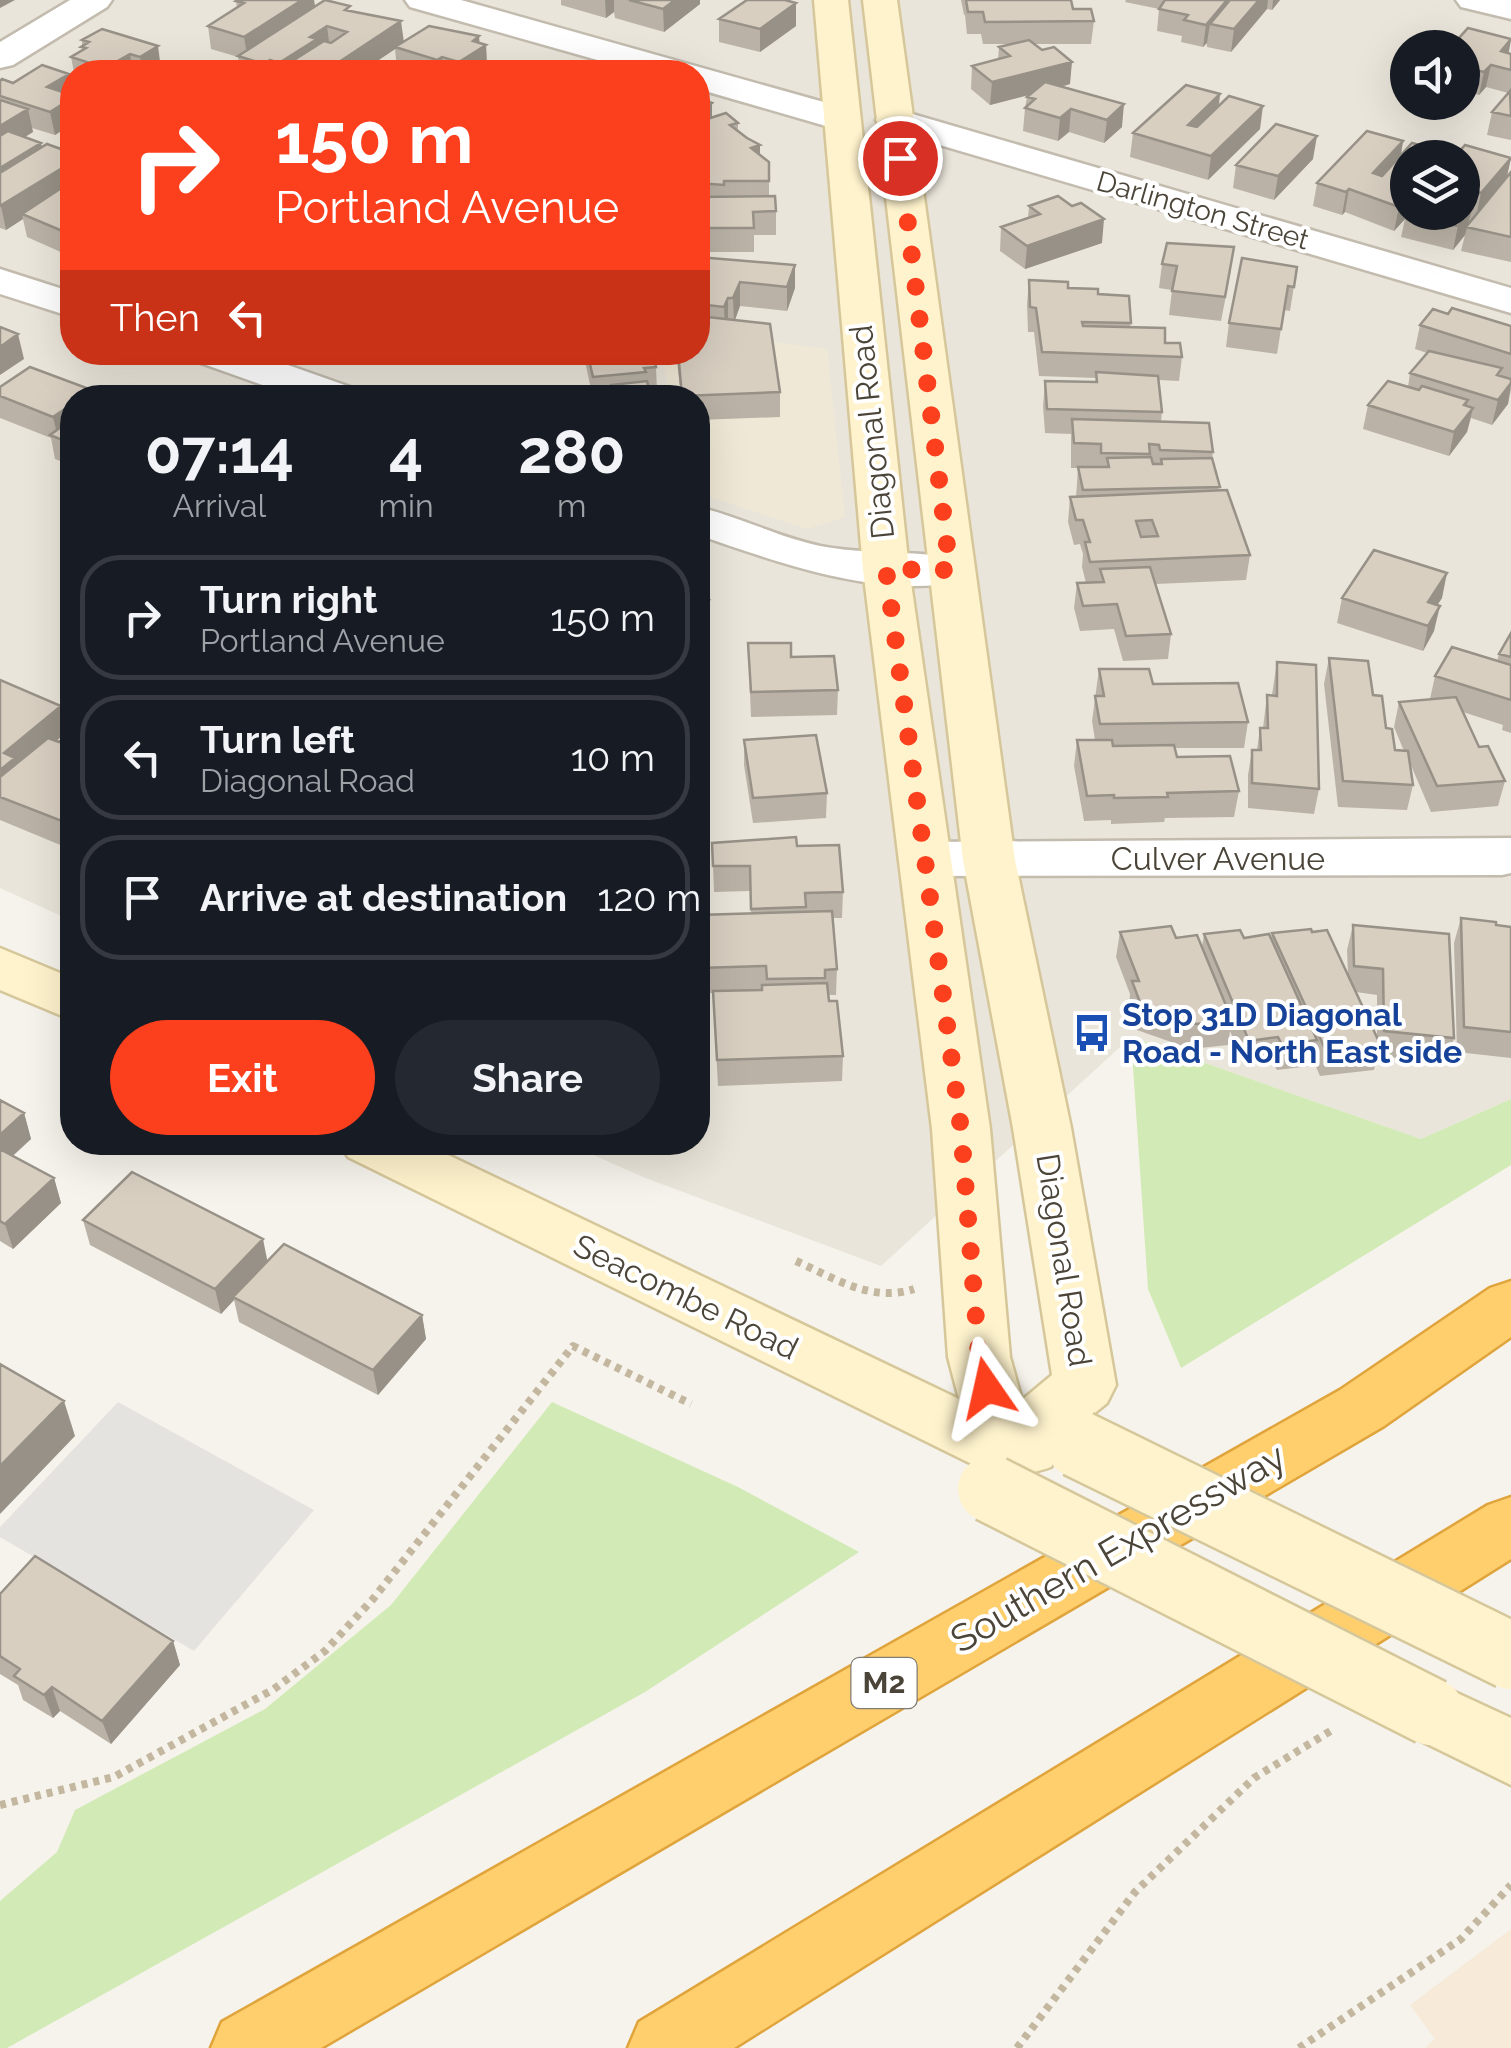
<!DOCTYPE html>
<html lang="en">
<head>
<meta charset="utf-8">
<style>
  :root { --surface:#171b24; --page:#242831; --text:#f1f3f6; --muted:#9ea1a6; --line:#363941; --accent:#fc3f1d }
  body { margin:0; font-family:Raleway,sans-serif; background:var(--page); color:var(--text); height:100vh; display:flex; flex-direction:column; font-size:38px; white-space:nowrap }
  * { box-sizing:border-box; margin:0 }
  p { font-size:32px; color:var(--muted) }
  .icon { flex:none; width:55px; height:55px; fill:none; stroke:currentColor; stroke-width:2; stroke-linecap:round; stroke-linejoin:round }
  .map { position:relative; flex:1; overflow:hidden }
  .panel { position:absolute; left:60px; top:385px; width:650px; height:770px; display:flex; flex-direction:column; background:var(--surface); border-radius:40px; box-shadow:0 10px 40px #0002 }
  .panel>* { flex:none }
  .banner { position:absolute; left:60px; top:60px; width:650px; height:305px; border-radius:40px; box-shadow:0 10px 40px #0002; background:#fc3f1d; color:#fff; overflow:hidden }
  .controls { position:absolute; left:1390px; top:30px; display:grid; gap:20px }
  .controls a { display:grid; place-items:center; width:90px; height:90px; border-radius:50%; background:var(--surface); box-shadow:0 10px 40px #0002; font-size:50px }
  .pin { position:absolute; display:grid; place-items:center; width:85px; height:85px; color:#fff; margin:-42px; border:5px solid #fff; border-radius:50%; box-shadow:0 2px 10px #0007 }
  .me { position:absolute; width:110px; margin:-55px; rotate:349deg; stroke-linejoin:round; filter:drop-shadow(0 0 8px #0008) }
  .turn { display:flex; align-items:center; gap:35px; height:210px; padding:0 50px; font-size:45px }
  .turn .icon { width:130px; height:130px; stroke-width:2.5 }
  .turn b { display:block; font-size:70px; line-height:85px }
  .then { display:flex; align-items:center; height:95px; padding:0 50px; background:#0003; gap:20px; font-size:38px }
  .eta { display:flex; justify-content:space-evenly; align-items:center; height:170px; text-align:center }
  .eta b { font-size:60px; font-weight:700; line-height:70px }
  .cta { display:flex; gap:20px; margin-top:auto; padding:20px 50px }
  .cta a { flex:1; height:115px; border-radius:60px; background:var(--accent); color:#fff; font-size:40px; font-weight:700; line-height:115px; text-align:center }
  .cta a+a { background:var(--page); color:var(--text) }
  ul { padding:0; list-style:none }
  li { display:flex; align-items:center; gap:30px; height:125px; margin:0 20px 15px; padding:0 30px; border:5px solid var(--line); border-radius:40px }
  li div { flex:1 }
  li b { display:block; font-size:38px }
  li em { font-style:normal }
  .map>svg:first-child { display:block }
</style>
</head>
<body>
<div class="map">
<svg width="1511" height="2048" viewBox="0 0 1511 2048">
  <rect width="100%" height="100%" fill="#f6f3ec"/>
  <path fill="#eae5da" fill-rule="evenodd" d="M0,0H1511V1099L1421,1139L1131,1037L881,1266L643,1177L566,1143L698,1142V398H72V921L0,888ZM1408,48H1462V102H1408ZM72,72H698V352H72ZM1408,158H1462V212H1408Z"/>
  <path fill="#f7ead8" d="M1511,1929V2048H1425L1435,2039L1410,2005Z"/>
  <path fill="#efe8d6" d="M698,332L827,349L845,517L807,529L698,493V398L670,397L661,353L698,352Z"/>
  <path fill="#d2eab5" d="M1131,1037L1421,1139L1511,1099V1165L1181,1368L1148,1289Z
    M552,1402L738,1487L859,1552L645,1692L7,2048H0V1901L57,1852L75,1810L265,1709L391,1605Z"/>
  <path fill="#e5e3e0" d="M118,1402L314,1510L194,1651L0,1537V1527Z"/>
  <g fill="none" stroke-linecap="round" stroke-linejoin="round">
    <g stroke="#c2bbae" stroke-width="5">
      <path id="street" d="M70,0H112L107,7L13,65L0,68V42Z
        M405,0H461L852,110L858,118L852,126L839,129L826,126L698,89V72H640L410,7Z
        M1456,0H1511V19L1461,7Z
        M895,109L1511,288V313L882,128L876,120L882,112Z
        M0,269L72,292V317L0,294Z
        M190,352H251L356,389L362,398H299L195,361Z
        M698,507C741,517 782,539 826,547C871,555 923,550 966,560L973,570L966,580C881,601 778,562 698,535Z
        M1511,838V873L1502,875L925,876L907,871L899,859L907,847L925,842Z"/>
    </g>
    <g stroke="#d6c79b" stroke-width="5">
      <path id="secondary" d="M814,0H848L909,569L990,1129L1010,1357L1022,1400L1052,1375L1013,1128L963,860L863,0H897L1015,860L1071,1128L1116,1385L1107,1403L1058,1443L1061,1448L1051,1467C1025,1476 1008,1478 982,1469L348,1157L340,1142H421L959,1399L948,1357L932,1129L863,569Z
        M0,948L72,978V1020L0,990Z
        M1431,1681L1511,1718V1785L1407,1734L1397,1712L1407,1690Z"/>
    </g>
    <g stroke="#e0a43c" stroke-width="5">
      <path id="highway" d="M1511,1281V1337L1384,1426L321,2048H211L222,2022L1340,1390L1490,1288Z
        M1511,1497V1559L734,2048H628L639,2022L1488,1505Z"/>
    </g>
    <path stroke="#c4b79f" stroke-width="8" stroke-dasharray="6 6" stroke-linecap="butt" d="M796,1261C834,1278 872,1303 914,1289
      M0,1805L114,1777L274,1689L325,1651L373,1599L573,1346L691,1404
      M1017,2048L1135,1892L1254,1778L1332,1730
      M1299,2048L1461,1939L1511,1885"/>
    <use href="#street" fill="#fff" fill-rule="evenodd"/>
    <use href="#secondary" fill="#fff3cd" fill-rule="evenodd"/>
    <use href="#highway" fill="#ffcf6e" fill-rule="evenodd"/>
    <g stroke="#d6c79b" stroke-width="71" stroke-linecap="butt">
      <path id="secondary-bridge" d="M1078,1444L1511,1656
        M991,1489L1431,1712"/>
    </g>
    <use href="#secondary-bridge" stroke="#fff3cd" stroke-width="66"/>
  </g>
  <path fill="#bab2a6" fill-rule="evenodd" d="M238,0H314L315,7L350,10L403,42L480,43L486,45L487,67L480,72H405L397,70L395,49L361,72H240L238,57L211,49L208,26L237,8L236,1Z
    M561,0H700V4L664,32L615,18L614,12L606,18L561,5Z
    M961,0H1071L1073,9L1094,21L1091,44H1034L1070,84L1062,87L1122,127L1104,143L1069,132L1058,141L1023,131L1025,108L1027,97L1029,95L990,105L971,89L972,66L998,59L999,47L1012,44H983L981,34H967L965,15H964Z
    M1126,0H1280L1272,10L1267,9L1231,52L1207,47V43L1203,47L1181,42L1182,36L1157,31L1159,9L1125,2Z
    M796,3V26L760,52L719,42V19Z
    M102,29L161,69L156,72H74L71,57L82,51V40Z
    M1462,48L1511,54V140L1487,135L1492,112L1508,93L1486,87L1479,95L1462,91Z
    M69,74L72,92V124L55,135L32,128L33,132L25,137L42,147L72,153V257L27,237L23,219L6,230L0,228V81L13,83Z
    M1220,94L1219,106L1260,129L1208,180L1130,157L1133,133Z
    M698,98L712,103V118L738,123V131L747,138L760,145V155L769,162V196L776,211V235H754V252H698Z
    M1403,141L1401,156L1448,153L1447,158H1408V212L1462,158H1511L1506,178L1511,172V262L1461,251L1465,235L1453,250L1401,237L1405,219L1394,231L1345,212L1342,215L1313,206L1317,183Z
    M1313,159L1274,200L1233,188L1236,165Z
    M1029,206L1102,243L1025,269L1000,251L1001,227L1028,218Z
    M698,257L795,288L787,311L740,306L734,320L780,392V417L698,420V398H681L676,352H698Z
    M1162,264L1231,270L1221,321L1169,315L1172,290L1159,288Z
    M1297,267L1290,311L1284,310L1277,354L1226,347L1229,323Z
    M1029,280L1068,288L1131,323L1130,327L1165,343L1182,357L1179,381L1158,380L1162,412L1161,422L1213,452L1212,458L1219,490L1250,555L1246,580L1156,584L1171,634L1168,659L1123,661L1114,629L1080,631L1074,608L1077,583H1086L1082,567L1083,554L1080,544L1074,545L1068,522L1070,497H1076L1078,468H1071V434L1045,433L1043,406L1045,381L1095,382L1096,378L1039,376L1034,332H1028L1027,305Z
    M1448,314L1511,326V390L1508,404L1492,425L1471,418L1467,432L1449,456L1363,429L1368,405L1408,387L1410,373L1427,353L1415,349L1420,325Z
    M411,352H432L425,358Z
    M457,352H484L476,359Z
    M583,352H653L656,367L657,391L592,394Z
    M0,387L92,390L93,398H72V466L55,459L51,438L0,418Z
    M1342,598H1442L1437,605L1434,631L1423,651L1337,623Z
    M1511,633V733L1502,730L1503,725L1463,712L1479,747L1505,781L1498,806L1431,812L1410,763L1413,785L1407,810L1338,807L1324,684L1329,658L1373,695L1395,750L1404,751L1394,727L1399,702L1430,699L1435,676L1497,661L1499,654Z
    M748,643L791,657L838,690L837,715L751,717Z
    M1277,662L1319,789L1314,814L1248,808V775L1252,750H1257L1260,728H1263L1267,695H1272Z
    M1099,669L1153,684L1248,722L1244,748H1175L1177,757L1239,791L1234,817L1165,818L1164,822L1111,824V820L1084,821L1074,766L1077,740H1095L1092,721Z
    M0,680L67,732L56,741L59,742L72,731V857L70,849L0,820Z
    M744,740L827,793L826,818L753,823L744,765Z
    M712,843L797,846L843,892L842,918H833L837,969L836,995H828L843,1056L842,1081L718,1086L713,993L698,994V915L751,914L750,891L714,892Z
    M1461,918L1511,927V1058L1457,1052L1454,943Z
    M1353,925L1454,1038L1447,1063L1378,1056V1053L1374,1070L1320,1076L1313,1060L1311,1066L1277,1070L1273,1063L1245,1066L1230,1031L1228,1045L1191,1049L1137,1030L1129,1007L1130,994L1116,957L1120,932L1176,938L1202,947L1204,934L1271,940L1272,933L1312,932L1348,975L1347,950ZM1356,992L1377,995V1039Z
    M0,1100L24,1113L31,1139L13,1156L54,1178L61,1203L13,1249L0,1241Z
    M83,1220L267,1261L422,1315L426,1339L378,1395L239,1322L234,1300L221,1314L90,1245Z
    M0,1594L173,1641L180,1665L111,1744L60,1711L53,1718L23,1700L18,1685L0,1674Z"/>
  <path fill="#979187" d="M0,0H15L0,8Z
    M302,0H314L316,15L248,60L244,37Z
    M605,0H614V12L606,18Z
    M675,0H700V4L664,32L663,9Z
    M1227,0H1242L1210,24L1207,43L1203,47L1206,25Z
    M1259,0H1268L1267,9L1231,52L1234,29Z
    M1273,0H1280L1272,10Z
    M796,3V26L760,52V29Z
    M401,21L404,43L361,72H324Z
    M327,26L330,49L296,68L286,65L287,72H281L279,63L310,37Z
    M479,36L480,48L486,45L487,67L480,72H460L459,62L473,41Z
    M1511,40L1507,62L1501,51Z
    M158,46L161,69L156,72H143L140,57Z
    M130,54L133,72H106L105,68Z
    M442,57L443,72H438L437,60Z
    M270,60L271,72H265L264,64Z
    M1072,62L1070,84L990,105L992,82Z
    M1491,65L1486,87L1479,95L1484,72Z
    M69,74L72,97L47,87Z
    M1220,94L1217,117L1185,148L1188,125Z
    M72,98V124L55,135L50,112Z
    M712,103V126L698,137V114Z
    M1124,104L1122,127L1104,143L1107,120Z
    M1263,106L1260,129L1208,180L1211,156Z
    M28,109L33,132L3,150L0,136V126Z
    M1071,109L1069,132L1058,141L1060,118Z
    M1317,136L1313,159L1274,200L1278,176Z
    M1403,141L1399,164L1368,197L1373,173Z
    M41,143L46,166L0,195V168Z
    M760,145V168L751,148Z
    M1511,158L1506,181L1476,217L1481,193Z
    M72,162V188L22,214L23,219L6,230L1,206Z
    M1349,189L1345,212L1342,215L1346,192Z
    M1471,190L1466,214L1462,212V200Z
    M1408,197V212L1406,213L1405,219L1394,231L1399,207Z
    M1472,209L1465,235L1453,250L1458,226Z
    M1104,219L1102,243L1025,269L1027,246Z
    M795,265V288L787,311V287Z
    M740,282V306L734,323L733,298Z
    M728,298V322L725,331L724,307Z
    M18,334L24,359L0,375V347Z
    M1511,383L1508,404L1492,425L1498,400Z
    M92,390L93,398H81Z
    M1468,400L1463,420L1473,408L1467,432L1449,456L1454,432L1464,405Z
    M72,404V432L58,438L53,417Z
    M1447,573L1442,598L1425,624L1428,602Z
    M709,600V625L698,637V611Z
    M1440,606L1434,631L1423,651L1428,626Z
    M61,706L67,732L18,772L0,797V770L4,753Z
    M24,1113L31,1139L0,1167V1135Z
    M54,1178L61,1203L13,1249L5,1224Z
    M263,1239L268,1264L233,1297L234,1300L221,1314L215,1289Z
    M422,1315L426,1339L378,1395L373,1370Z
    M64,1401L75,1436L0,1514V1466Z
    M173,1641L180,1665L111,1744L102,1721Z
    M52,1687L60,1711L53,1718L44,1695Z"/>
  <path fill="#d8cfc1" stroke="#979187" stroke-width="2.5" fill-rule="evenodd" d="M238,0H302L244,37L208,26L244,3L236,1Z
    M325,0L350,6L345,10L401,21L324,72H295L292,71L296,68L286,65L324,41L331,43L347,32L327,26L310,37L317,39L279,63L270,60L264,64L238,56Z
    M629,0H675L663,9Z
    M747,0H785L796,3L760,29L719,19Z
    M966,0H1071L1073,9H1091L1094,21L985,22L983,12H968Z
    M1165,0H1227L1206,25L1184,20L1188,15L1159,9Z
    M1230,0H1259L1234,29L1210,24Z
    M429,26L479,36L473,41L486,45L459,62L442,57L437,60L395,47Z
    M1468,28L1511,39L1501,51L1511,54V70L1491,65L1484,72L1462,67V48H1450Z
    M102,29L158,46L140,57L130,54L105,68L71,57L86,48L81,47L89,42L82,40Z
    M1029,40L1042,50L1054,47L1072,62L992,82L972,66L1010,56L999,47Z
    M42,65L69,74L47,87L72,95V98L50,112L0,96V81L2,79L13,83Z
    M584,67L602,72H577Z
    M344,68L359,72H339Z
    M1045,82L1124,104L1107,120L1071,109L1060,118L1025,108L1035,99L1027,97Z
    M1186,85L1220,94L1188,125L1197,127L1229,96L1263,106L1211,156L1133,133Z
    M1510,91L1511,116L1492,112Z
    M698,98L712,103L698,114Z
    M0,100L28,109L0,126Z
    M726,113L738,123L730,125L747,138L760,145L751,148L769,162V181H724V185L698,183V122Z
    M1276,124L1317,136L1278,176L1236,165Z
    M8,131L41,143L0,168V136Z
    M1367,131L1403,141L1373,173L1382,176L1412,143L1448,153L1444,158H1408V197L1399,207L1349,189L1346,192L1317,183Z
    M47,144L72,153V162L0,206V173Z
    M1465,145L1511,158L1481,193L1471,190L1462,200V158H1454Z
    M1511,172V237L1466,227Z
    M72,181V235L22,214Z
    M775,196L776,211L753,212L754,228H698V197Z
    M1058,196L1072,206L1081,203L1104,219L1027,246L1001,227L1040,214L1029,206Z
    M1462,207L1472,209L1458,226L1406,213L1408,211V212H1462Z
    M1167,243L1234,247L1225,297L1172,291L1177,266L1162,264Z
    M698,257L795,265L787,287L740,282L733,298H728L724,307L698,304Z
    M1242,258L1297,267L1294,287L1288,286L1281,329L1229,323Z
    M1029,280L1068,282V288L1098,289V294L1129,296L1131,323L1082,322L1083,326L1165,328V343H1180L1182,357L1042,352L1036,308L1030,307Z
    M1452,308L1511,326V354L1420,325L1433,309L1448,314Z
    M698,316L770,324L780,392L682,396L678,352H698Z
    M0,327L18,334L0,347Z
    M1429,351L1502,368L1497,375L1511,379V383L1498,400L1410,373Z
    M587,352H653L656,367L644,368L646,372L593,377Z
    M30,367L92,390L81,398H72V404L53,417L0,396V387Z
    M1096,372L1158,376L1162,412L1047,409L1045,381L1097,382Z
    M647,381L651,398H577V395L612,392L611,385Z
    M1388,381L1419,390L1422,386L1468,400L1464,405L1473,408L1454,432L1368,405Z
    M72,419V444L50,435Z
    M1072,419L1209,423L1213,452L1160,450L1159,445L1149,444L1150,454L1101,453V444L1074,443Z
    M1151,457L1153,464H1162L1161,459L1212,458L1220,487L1083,490L1078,467H1109L1107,458Z
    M1227,490L1250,555L1090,562L1085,542H1090L1083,520H1076L1070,497ZM1152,520L1158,536L1141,537L1136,521Z
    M1374,550L1447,573L1428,602L1440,606L1428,626L1342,598Z
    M1150,567L1171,634L1126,636L1117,604L1083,606L1077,583L1104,582L1100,569Z
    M698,596L709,600L698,611Z
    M1511,633V657L1499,654Z
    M748,643H791V657L834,656L838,690L751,692Z
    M1452,647L1511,665V700L1435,676Z
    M1329,658L1368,661L1373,695L1382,696L1386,728L1392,729L1395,750L1408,751L1413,785L1343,781Z
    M1277,662L1316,665L1319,789L1252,783V750H1261L1260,728H1268L1267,695L1277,696Z
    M1099,669H1149L1153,684L1238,683L1248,722L1100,724L1095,696H1104Z
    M0,680L61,706L4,753L15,758L0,770Z
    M1456,697L1479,747L1488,746L1505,781L1437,786L1399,702Z
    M72,731V825L0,797V777L48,738L59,742Z
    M816,735L827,793L753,798L744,740Z
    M1077,740H1112L1113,746L1174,745L1177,757L1230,756L1239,791L1167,793L1168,797L1114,798V795L1087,796Z
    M796,837L797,846L839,845L843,892L805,893L806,907L751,909L750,866H713L712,843Z
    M832,911L837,969L825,970V978L767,979L766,966L698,968V915Z
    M1461,918L1496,922V925L1511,927V1032L1464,1027Z
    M1353,925L1449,934L1454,1038L1384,1031L1383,969L1354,966Z
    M1171,926L1176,938L1197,935L1232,1020L1196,1024L1141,1005L1132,981H1139L1120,932Z
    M1311,929L1312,932L1327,930L1380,1044L1326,1051L1272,933Z
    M1240,930L1244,938L1269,934L1317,1040L1282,1045L1278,1037L1249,1041L1204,934Z
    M827,983L829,1001H837L843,1056L717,1060L713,991L762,990V985Z
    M0,1100L24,1113L0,1135Z
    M0,1149L54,1178L5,1224L0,1221Z
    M132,1172L263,1239L215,1289L83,1220Z
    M284,1244L422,1315L373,1370L233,1297Z
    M0,1364L64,1401L0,1466Z
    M35,1556L173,1641L102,1721L52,1687L44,1695L14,1676L20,1669L0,1656V1594Z"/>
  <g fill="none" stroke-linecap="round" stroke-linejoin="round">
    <path stroke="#fc3f1d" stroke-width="18" stroke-dasharray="0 32.4" d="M900,158L950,570L886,569L961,1129L979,1357L987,1388"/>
  </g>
  <defs>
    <g id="bus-bare" transform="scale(3)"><path d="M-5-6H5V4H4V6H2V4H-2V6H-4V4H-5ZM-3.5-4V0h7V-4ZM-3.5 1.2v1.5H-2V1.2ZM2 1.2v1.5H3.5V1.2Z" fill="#1a4fb4" stroke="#fff" stroke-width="2.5" paint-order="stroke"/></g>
  </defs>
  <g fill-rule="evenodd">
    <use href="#bus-bare" x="1092" y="1033"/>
  </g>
  <g text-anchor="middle" stroke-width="8" stroke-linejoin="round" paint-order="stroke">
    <g font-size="28" fill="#4b4439" stroke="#fff">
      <text transform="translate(1203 210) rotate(16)" y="10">Darlington Street</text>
    </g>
    <rect fill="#fff" stroke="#817c74" stroke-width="2.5" x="851.5" y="1658" width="65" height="50" rx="8"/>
    <g font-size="30" font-weight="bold" fill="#4b4439">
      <text x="884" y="1693">M2</text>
    </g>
    <g font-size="32" fill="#4b4439" stroke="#fff">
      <text transform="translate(872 432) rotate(-96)" y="11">Diagonal Road</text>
      <text x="1218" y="870">Culver Avenue</text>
      <text transform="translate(1064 1260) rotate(81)" y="11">Diagonal Road</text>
      <text transform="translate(686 1297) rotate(26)" y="11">Seacombe Road</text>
    </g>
    <g font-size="32" font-weight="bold" fill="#164399" stroke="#fff" text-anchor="start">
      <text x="1122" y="1026">Stop 31D Diagonal<tspan x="1122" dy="37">Road - North East side</tspan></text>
    </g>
    <g font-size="38" fill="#4b4439" stroke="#fff">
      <text transform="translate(1118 1548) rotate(-30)" y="13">Southern Expressway</text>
    </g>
  </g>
</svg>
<div class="controls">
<a><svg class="icon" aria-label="sound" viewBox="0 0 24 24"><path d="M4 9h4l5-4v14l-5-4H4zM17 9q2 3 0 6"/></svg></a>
<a><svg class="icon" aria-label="layers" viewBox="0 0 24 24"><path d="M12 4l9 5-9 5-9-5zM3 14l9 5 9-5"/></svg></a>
</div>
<div class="pin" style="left:900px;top:158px;background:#d93025"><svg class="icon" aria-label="arrive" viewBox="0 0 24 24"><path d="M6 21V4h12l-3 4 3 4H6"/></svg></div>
<svg class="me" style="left:987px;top:1388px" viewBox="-20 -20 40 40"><path d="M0-17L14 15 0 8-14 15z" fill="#fc3f1d" stroke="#fff" stroke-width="4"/></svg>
<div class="banner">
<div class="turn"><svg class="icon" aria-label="right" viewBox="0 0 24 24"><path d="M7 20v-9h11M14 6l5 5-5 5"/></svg><div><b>150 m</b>Portland Avenue</div></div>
<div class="then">Then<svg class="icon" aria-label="left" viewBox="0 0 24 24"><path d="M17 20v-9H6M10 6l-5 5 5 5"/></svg></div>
</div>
<section class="panel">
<div class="eta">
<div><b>07:14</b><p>Arrival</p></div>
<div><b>4</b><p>min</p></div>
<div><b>280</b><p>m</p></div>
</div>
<ul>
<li><svg class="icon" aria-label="right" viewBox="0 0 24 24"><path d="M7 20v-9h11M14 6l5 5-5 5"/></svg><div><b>Turn right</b><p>Portland Avenue</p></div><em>150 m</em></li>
<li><svg class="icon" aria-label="left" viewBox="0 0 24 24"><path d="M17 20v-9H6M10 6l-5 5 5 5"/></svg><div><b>Turn left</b><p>Diagonal Road</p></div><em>10 m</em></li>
<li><svg class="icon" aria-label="arrive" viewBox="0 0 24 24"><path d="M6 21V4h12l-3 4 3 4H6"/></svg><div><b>Arrive at destination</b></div><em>120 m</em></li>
</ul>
<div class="cta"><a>Exit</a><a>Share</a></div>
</section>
</div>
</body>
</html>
